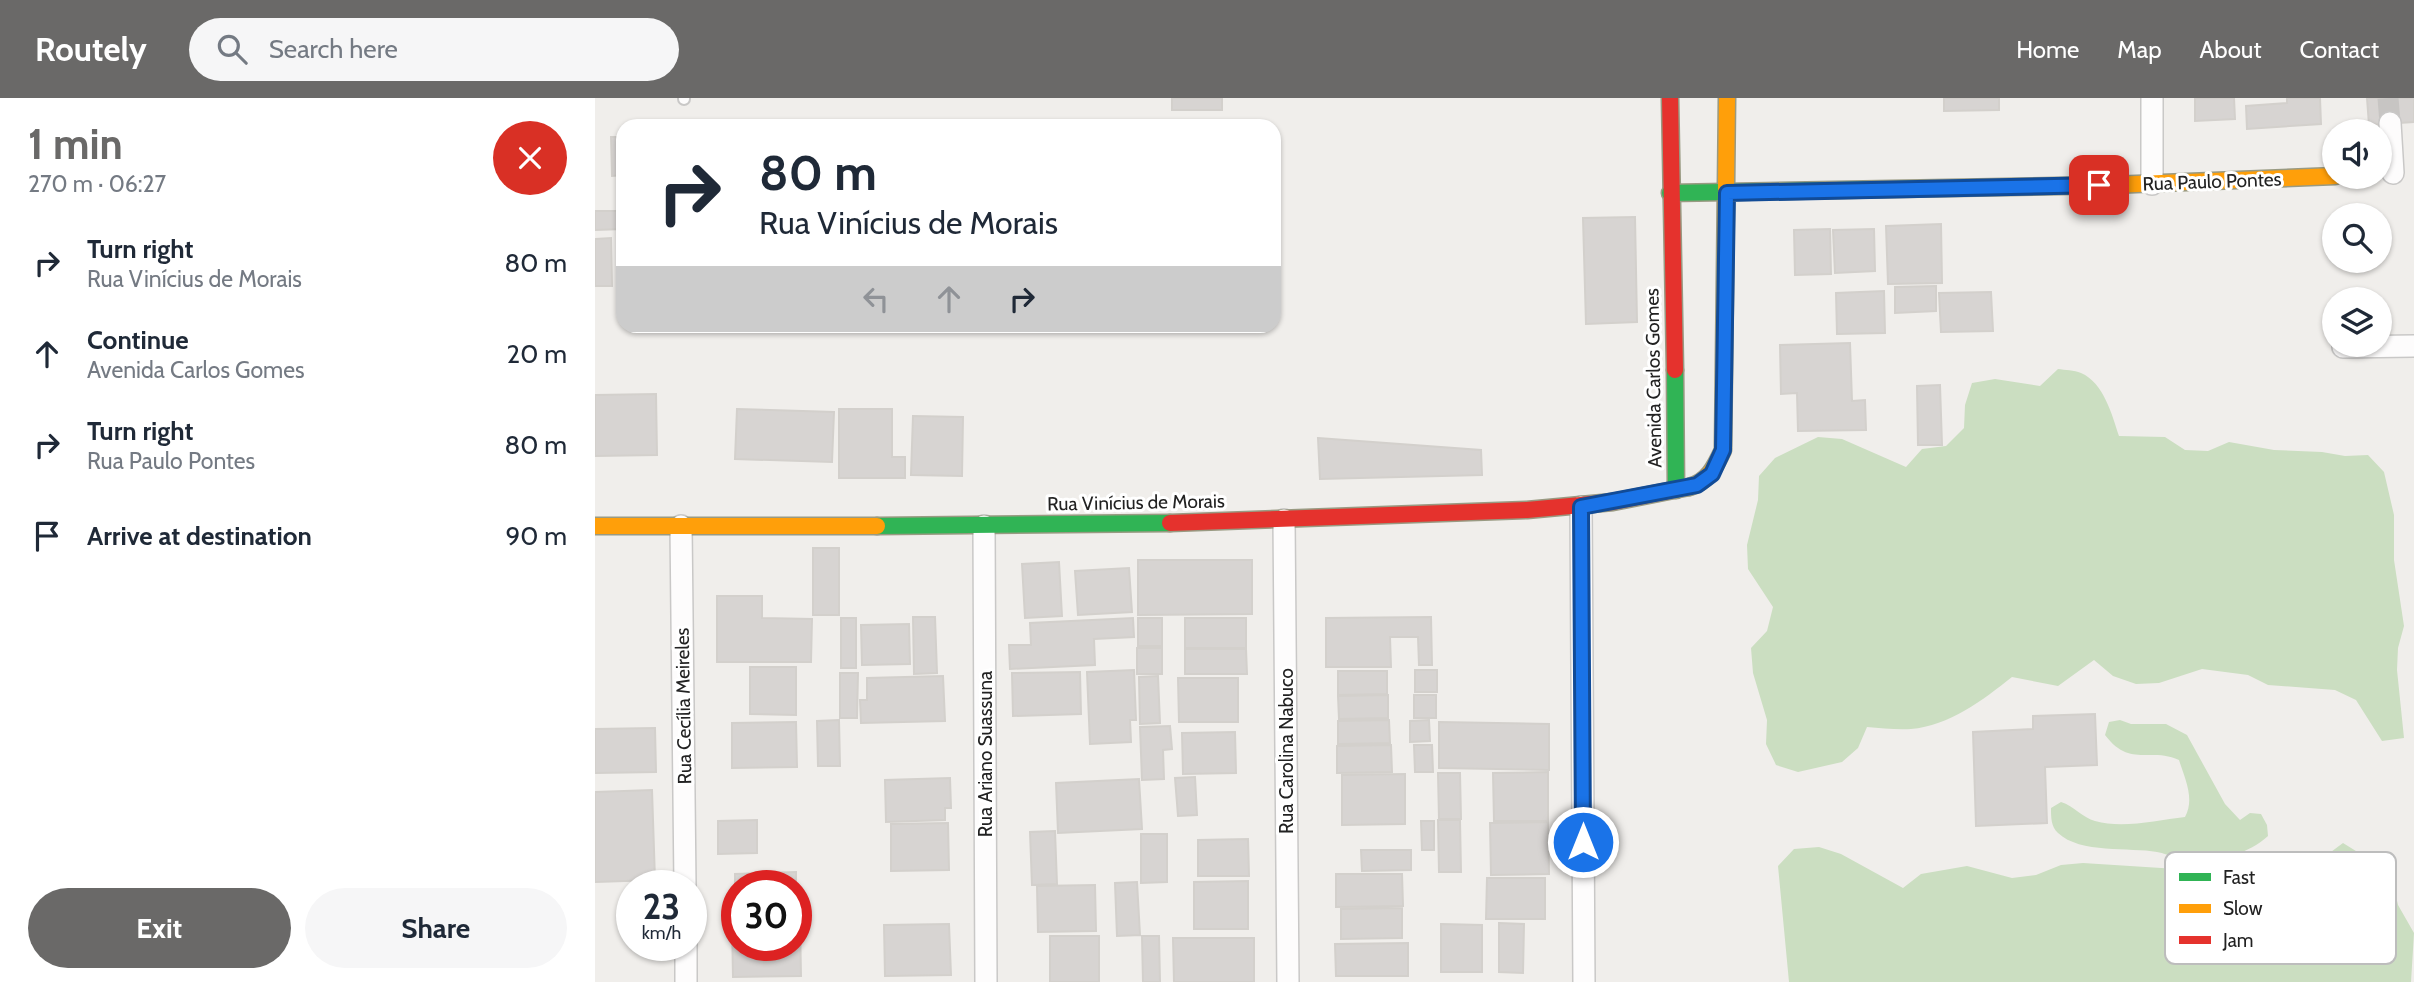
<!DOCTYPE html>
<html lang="en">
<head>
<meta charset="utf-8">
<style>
  :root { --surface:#fff; --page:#f6f6f7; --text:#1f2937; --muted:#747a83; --accent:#6a6968 }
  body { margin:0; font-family:Cabin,sans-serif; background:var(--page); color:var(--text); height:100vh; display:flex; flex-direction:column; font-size:26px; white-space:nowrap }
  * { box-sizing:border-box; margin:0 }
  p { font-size:23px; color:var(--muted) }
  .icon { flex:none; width:38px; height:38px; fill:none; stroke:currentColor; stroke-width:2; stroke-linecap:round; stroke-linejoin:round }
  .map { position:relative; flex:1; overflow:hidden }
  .details { display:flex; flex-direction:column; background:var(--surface); width:595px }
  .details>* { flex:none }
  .top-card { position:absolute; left:21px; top:21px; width:665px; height:214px; border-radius:21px; box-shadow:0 2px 5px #0004; background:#fff; color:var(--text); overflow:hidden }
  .controls { position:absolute; left:1727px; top:21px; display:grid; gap:14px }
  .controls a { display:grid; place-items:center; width:70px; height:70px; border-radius:50%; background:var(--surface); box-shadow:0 2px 5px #0004; font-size:35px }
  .speed { position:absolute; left:21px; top:772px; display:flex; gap:14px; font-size:35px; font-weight:700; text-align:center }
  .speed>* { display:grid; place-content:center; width:91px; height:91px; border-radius:50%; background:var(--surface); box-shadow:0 2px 5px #0004; line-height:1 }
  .speed small { font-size:18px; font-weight:400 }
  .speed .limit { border:10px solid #d22; background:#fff; color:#111 }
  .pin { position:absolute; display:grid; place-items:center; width:60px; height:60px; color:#fff; margin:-30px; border-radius:14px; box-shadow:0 4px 10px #0006 }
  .me { position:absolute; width:77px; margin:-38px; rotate:0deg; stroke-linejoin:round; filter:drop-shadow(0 0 5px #0008) }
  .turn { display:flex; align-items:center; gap:24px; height:147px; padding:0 28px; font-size:32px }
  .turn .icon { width:91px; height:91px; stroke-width:2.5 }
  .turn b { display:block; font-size:49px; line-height:60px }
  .lanes { display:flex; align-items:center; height:66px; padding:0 28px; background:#0003; justify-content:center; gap:35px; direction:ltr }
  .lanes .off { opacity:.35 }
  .round { display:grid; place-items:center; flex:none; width:74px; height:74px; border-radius:37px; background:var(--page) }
  .headline { display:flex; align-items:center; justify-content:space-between; height:119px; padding:0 28px }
  h1 { font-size:42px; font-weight:700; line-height:52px; color:var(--accent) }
  .cta { display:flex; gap:14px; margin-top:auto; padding:14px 28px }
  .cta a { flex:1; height:80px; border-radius:42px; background:var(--accent); color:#fff; font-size:28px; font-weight:700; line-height:80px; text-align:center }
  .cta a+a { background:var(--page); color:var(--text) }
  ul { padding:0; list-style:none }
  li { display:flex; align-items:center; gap:21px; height:91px; padding:0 28px }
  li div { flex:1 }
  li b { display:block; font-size:26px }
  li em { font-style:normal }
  header { display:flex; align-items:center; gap:42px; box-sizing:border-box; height:98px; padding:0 35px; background:var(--accent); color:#fff }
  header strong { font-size:33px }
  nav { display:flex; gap:38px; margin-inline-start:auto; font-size:24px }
  .search { width:490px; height:63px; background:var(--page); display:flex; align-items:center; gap:18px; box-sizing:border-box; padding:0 24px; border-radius:38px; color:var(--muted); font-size:26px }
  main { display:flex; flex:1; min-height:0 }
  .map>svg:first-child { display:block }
</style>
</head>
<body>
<header>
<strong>Routely</strong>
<div class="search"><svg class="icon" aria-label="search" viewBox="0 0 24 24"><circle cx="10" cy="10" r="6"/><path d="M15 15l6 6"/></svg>Search here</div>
<nav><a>Home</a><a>Map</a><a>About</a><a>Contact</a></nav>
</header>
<main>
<section class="details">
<div class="headline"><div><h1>1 min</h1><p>270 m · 06:27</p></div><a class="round" style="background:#d93025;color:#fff"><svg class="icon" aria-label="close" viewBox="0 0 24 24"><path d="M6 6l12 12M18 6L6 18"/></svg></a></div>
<ul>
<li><svg class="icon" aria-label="right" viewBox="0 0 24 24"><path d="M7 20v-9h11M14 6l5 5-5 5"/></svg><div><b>Turn right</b><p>Rua Vinícius de Morais</p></div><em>80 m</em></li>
<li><svg class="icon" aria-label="ahead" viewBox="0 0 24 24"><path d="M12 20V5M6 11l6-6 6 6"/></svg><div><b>Continue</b><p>Avenida Carlos Gomes</p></div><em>20 m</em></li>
<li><svg class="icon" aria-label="right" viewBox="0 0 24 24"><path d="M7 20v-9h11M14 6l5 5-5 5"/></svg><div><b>Turn right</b><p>Rua Paulo Pontes</p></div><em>80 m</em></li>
<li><svg class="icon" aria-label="arrive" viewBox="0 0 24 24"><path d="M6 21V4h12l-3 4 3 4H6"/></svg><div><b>Arrive at destination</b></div><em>90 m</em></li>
</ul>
<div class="cta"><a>Exit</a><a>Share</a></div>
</section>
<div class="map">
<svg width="1819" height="884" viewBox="0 0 1819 884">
  <rect width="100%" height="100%" fill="#f0eeeb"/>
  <path fill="#cbdec1" d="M1463,271C1470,272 1479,272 1486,275C1509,285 1517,317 1524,338L1570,339L1590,352L1613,353L1634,344L1679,352L1727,354L1750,358L1773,357L1789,374L1799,417V462L1809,528L1803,550L1802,572L1809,640L1787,643L1761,602L1740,592L1673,587L1653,577L1607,571L1564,585L1541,586L1518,578L1499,562L1463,588L1417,579C1388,602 1354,628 1316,631C1302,632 1286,630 1272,629L1263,650L1247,664L1203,674L1181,667L1171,646L1172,622L1158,575L1156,550L1172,533L1178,509L1153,471L1152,447L1163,402L1164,378L1180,360L1223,339L1247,341L1311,369L1327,351L1351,348L1369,330L1370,307L1377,285L1400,281L1445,288Z
    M1525,622L1536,626H1571L1592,637L1630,706L1645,722L1655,715L1666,716L1672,727L1673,738C1655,755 1623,764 1598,765C1585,765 1575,756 1562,754C1535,749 1485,756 1463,735C1456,729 1456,719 1456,710L1466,704C1479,708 1488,720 1500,723C1528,731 1562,722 1590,719C1600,701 1590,681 1584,662C1555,649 1535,670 1510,637L1514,624Z
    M1748,745L1769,758L1792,759L1803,807L1819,835L1816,884H1194L1183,768L1199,751L1224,749L1246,756L1308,790L1326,776L1372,768L1417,780L1441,777L1466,767L1488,765L1582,771L1604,778H1626L1646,764L1669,758L1709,774Z"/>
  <path fill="#d7d4d2" stroke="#d3d0cc" stroke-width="2" d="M577,0H627V12H577Z
    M1349,0H1404V12L1349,13Z
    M1600,0H1639L1640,21L1600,23Z
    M1692,0H1725L1726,26L1652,31L1651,8L1692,5Z
    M1772,0H1819V24L1774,27Z
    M16,39H28V77L17,78Z
    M0,113H28V131L0,132Z
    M1040,119L1042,224L991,226L988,120Z
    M1346,126L1347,185L1293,186L1291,128Z
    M1235,131L1236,176L1200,177L1199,132Z
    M1279,131L1280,173L1240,175L1238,132Z
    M23,136H28V190H24Z
    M16,140L17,188H0V141Z
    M1341,188V213L1300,215V189Z
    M1289,193L1290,235L1242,236L1241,195Z
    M1396,194L1398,233L1346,234L1344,195Z
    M1255,245L1257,303L1270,302L1271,332L1203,333L1202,295L1186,296L1185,247Z
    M1345,287L1347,347H1323L1322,288Z
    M61,296L62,357L0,358V297Z
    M142,311L239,314L237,364L140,361Z
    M244,311H297V359H310V380H244Z
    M318,318L368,319L367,378L316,377Z
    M723,340L886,352L887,377L725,381Z
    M218,450H244V517H218Z
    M543,462H657V516L543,517Z
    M464,464L467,518L430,520L427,466Z
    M534,470L537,514L483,517L480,473Z
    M122,498H167V520L217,521L216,564H122Z
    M318,519H340L342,575L319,576Z
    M836,519L837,567H824L823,539H795L796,569H731V520Z
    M246,520H261V570H246Z
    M538,520L539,539L499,541L500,567L415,571L414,547H436L435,525Z
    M543,520H567V548H543Z
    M590,520H651V550H590Z
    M314,526L315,566L267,567L266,527Z
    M542,550H567V576H542Z
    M590,551H651L652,576H590Z
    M155,569H201V617L155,616Z
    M539,572L541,622H535L536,644L495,646L492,574Z
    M820,572H842V594H820Z
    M743,573H792V596L743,597Z
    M485,574L486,616L418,618L417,575Z
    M245,575H263L262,620H245Z
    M348,578L350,623L266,625L265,602H272V580Z
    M563,578L565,625L545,626L544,579Z
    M583,580H643V624H584Z
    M793,597V620L744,621L743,598Z
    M819,597H841V620H819Z
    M1500,616L1502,667L1450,669L1452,725L1381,728L1378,634L1438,631V618Z
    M244,622L245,668H223L222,623Z
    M794,622L795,645L743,646V623Z
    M834,622L835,643L815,644V623Z
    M201,624L202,669L137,670V625Z
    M844,624L954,626V672L844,670Z
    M575,628L577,651L568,652L569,681L547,682L545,629Z
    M60,630L61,674L0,675V631Z
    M640,634L641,675L588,676L587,635Z
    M796,647L797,674L742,675V648Z
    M819,647H837L838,674H820Z
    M953,674V723H899L898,675Z
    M843,675H865L866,721H844Z
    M810,676V726L747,727V677Z
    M600,679L602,717L583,718L580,680Z
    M355,680L356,710H350V722L291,724L290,682Z
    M544,681L547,731L463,735L461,685Z
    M57,692L60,782L0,784V694Z
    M162,722V755L123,756V723Z
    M843,722H865L866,774H844Z
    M826,723H839V752H827Z
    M953,724L954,776L896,777L895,725Z
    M353,725L354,772L296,773V726Z
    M460,733L462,786L437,787L435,734Z
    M546,736H572V784L546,785Z
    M653,741L654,778H603V742Z
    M766,752H816V772L767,773Z
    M201,774V788H142L140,806V776Z
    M741,776H807L808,808L741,809Z
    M892,780H950V821H891Z
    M653,783V831H599V784Z
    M542,784L545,837L522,838L520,785Z
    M500,787L501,833L443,834L442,788Z
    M807,810V840L746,841V811Z
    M201,824H205L206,878L138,879L137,825H142V847H201Z
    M904,825L929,826L928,875L904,874Z
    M354,826L356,877L290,878L289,827Z
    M846,826L887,827V874H846Z
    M455,838H504V884H455Z
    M547,838H564L565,884H548Z
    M578,840H659V884H579Z
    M813,845V878H741L740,846Z"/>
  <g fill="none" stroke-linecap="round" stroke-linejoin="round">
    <path stroke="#c7c5c3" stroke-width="21" stroke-dasharray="21 10" stroke-linecap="butt" d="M1793,0L1795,25"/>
    <g stroke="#c9c8c7" stroke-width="14">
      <path id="lane" d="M89,0V1"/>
    </g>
    <g stroke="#c9c8c7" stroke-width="24">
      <path id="street" d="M1557,0V86
        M1795,25L1798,75
        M1748,249L1819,248
        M986,409L989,884
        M689,422L693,884
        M86,428L90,788
        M389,428L391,884
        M91,847V884"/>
    </g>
    <g stroke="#999a82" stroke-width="19">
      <path id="fast" d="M1075,95L1516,87
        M1080,272L1081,392
        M282,428L575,425"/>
    </g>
    <g stroke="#999a82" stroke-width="19">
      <path id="slow" d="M1516,87L1740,78
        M1094,389C1113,384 1120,369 1128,352L1132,0
        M0,428H282"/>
    </g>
    <g stroke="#999a82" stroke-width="19">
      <path id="jam" d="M1075,0L1080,272
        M575,425L932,412L1018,404L1094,389"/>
    </g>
    <use href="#lane" stroke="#fdfcfc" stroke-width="10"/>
    <use href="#street" stroke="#fdfcfc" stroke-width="21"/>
    <use href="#fast" stroke="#30b455" stroke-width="16"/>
    <use href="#slow" stroke="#ff9f0a" stroke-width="16"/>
    <use href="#jam" stroke="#e5322d" stroke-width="16"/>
  </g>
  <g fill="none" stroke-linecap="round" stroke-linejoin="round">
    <g stroke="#114b97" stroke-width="18">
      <path id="route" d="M988,744L986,409L1102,387L1117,376L1128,352L1132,95L1504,87"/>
    </g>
    <use href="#route" stroke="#1a73e8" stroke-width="12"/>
  </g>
  <g text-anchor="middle" stroke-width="6" stroke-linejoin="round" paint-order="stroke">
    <g font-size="19" fill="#222" stroke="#fff">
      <text transform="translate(1617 83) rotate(-2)" y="7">Rua Paulo Pontes</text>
      <text transform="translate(1058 280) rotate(-91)" y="7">Avenida Carlos Gomes</text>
      <text transform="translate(541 404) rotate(-1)" y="7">Rua Vinícius de Morais</text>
      <text transform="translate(88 608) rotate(-91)" y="7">Rua Cecília Meireles</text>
      <text transform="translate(691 653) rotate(-90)" y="7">Rua Carolina Nabuco</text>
      <text transform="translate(390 656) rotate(-90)" y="7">Rua Ariano Suassuna</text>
    </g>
  </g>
  <rect x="1570" y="754" width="231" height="112" rx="10" fill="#fff" stroke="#bdbdbd" stroke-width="2"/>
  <rect x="1584" y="775" width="32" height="8" fill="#30b455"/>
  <rect x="1584" y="806" width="32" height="9" fill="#ff9f0a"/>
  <rect x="1584" y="838" width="32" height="8" fill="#e5322d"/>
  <g font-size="19" fill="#222">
    <text x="1628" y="786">Fast</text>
    <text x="1628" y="817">Slow</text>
    <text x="1628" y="849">Jam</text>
  </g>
</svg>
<div class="controls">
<a><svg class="icon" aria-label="sound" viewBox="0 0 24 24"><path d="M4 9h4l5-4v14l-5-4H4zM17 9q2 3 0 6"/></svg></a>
<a><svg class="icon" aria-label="search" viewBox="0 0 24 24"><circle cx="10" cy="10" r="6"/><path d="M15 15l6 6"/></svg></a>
<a><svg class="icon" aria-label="layers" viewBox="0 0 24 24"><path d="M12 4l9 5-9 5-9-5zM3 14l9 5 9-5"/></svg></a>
</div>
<div class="speed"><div>23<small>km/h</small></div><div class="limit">30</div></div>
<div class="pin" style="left:1504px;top:87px;background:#d93025"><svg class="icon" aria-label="arrive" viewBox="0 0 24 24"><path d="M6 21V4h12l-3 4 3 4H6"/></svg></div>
<svg class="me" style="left:988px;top:744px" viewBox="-20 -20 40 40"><circle r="17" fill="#1a73e8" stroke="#fff" stroke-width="3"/><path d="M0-11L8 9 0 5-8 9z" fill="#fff"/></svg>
<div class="top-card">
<div class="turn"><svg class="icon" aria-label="right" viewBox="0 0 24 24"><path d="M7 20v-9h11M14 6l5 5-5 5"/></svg><div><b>80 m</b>Rua Vinícius de Morais</div></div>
<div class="lanes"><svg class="icon off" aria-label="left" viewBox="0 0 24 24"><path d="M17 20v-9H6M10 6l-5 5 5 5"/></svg><svg class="icon off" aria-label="ahead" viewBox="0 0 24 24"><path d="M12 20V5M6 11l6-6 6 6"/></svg><svg class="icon" aria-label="right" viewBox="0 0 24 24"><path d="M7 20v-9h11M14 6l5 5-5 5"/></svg></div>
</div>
</div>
</main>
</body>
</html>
